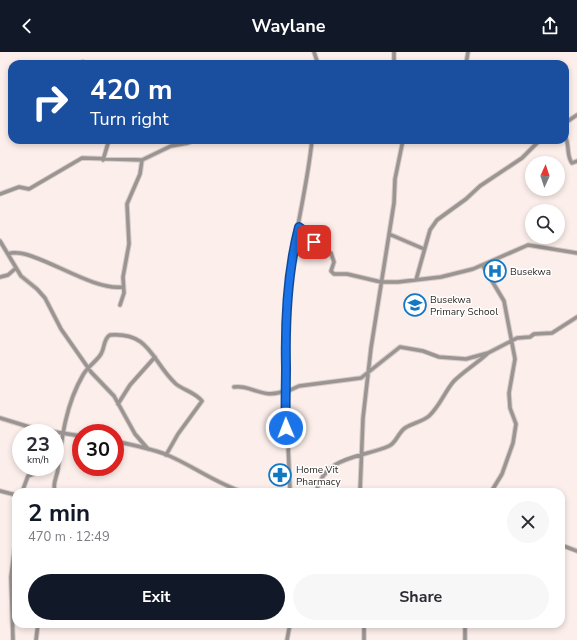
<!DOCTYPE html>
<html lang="en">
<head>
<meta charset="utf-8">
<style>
  :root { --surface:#fff; --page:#f7f7f7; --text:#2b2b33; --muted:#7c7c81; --accent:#111827 }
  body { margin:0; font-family:"Nunito Sans",sans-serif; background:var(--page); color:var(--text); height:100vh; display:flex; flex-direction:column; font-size:15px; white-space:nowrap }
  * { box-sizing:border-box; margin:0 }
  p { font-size:13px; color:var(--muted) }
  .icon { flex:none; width:22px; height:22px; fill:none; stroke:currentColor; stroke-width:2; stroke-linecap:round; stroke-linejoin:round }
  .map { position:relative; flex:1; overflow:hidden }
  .panel { position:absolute; left:12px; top:436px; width:553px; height:140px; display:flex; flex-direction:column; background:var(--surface); border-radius:12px; box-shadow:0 2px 6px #0003 }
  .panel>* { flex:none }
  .hud { position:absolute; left:8px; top:8px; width:561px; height:84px; border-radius:12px; box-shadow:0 2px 6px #0003; background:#1a4fa0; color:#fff; overflow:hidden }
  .needle { width:26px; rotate:3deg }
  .buttons { position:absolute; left:525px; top:104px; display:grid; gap:8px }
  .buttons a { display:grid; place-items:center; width:40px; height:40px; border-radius:50%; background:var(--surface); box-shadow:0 2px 6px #0003; font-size:20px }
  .speed { position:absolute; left:12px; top:372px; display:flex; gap:8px; font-size:20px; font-weight:700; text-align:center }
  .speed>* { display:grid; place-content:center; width:52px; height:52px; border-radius:50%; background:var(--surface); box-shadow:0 2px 6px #0003; line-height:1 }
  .speed small { font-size:10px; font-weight:400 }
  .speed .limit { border:6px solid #d22; background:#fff; color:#111 }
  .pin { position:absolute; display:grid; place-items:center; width:34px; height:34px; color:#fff; margin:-17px; border-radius:8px; box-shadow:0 2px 6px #0006 }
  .me { position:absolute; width:44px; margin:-22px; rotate:359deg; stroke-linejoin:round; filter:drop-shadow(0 0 3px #0008) }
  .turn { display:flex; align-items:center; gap:14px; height:84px; padding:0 16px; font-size:18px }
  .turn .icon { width:52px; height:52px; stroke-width:2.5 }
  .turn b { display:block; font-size:28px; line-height:34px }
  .round { display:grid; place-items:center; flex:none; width:42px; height:42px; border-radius:21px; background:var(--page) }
  .head { display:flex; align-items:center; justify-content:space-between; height:68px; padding:0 16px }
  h1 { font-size:24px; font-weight:700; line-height:30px; color:var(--accent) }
  .primary-button { display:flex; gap:8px; margin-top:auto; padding:8px 16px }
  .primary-button a { flex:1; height:46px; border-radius:24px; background:var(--accent); color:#fff; font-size:16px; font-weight:700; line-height:46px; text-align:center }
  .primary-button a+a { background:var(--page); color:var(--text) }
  header { display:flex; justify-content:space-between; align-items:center; height:52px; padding:0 16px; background:var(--accent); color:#fff; font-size:18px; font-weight:700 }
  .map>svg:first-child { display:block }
</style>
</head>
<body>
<header><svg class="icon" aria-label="back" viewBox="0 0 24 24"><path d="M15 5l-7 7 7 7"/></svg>Waylane<svg class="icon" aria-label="share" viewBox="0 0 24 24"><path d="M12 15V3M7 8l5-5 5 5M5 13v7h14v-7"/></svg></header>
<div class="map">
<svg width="577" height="588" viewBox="0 0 577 588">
  <rect width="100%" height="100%" fill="#fceeea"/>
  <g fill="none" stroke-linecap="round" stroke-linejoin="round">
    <g stroke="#d7cbc7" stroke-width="5.5">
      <path id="street" d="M314,0L318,12
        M394,0V12
        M83,10L86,12
        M466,12L468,0
        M565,71L577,63
        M565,84C570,93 566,104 572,111L577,109
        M103,108L109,88
        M0,142L19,135L29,137L82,106L142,108L171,94L188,91L195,88
        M299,175L309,182L316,194L331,201L334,210L331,219L334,222H347L381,230H398L441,225L473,217L528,193L577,201
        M389,182L424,197
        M0,189L21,224L37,237L45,246L61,277L91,320L114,344L135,382L148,397
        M8,202C31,193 89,239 122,235
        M483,214L504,249L515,307L509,341L510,356L516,372L513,391L502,422L491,440
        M0,225L8,223L16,216
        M416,228L430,178L437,168L466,147L480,134L522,106L540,88
        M120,253L124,241L123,225L129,192L127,152L140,122L142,108
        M234,335C251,332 264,349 286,338
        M286,340L299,334L361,326L400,295L423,299L439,305L466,307L488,301L517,286L530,285L534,282L552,281L577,265
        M118,352L130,333L155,305
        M0,366L36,377L81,384
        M115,389C132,393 149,396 165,402C192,413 215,431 243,440
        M0,439L16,443
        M22,440L28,424L53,415
        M55,440C52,430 57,426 58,417C62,384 66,352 83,323C88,314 96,310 101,302C105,296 103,287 110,283C151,280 151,309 176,332C183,338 195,340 202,349L178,382L166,403
        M290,440C288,373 281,305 288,237C293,187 307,138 312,88
        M316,440C325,403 362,406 389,394C396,391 398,381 405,376C412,371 422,370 429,364C440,354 445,339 454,329C464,319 476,312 487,302
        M360,440L363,366L371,296L394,151L395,127L403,88
        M561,493L577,499
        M465,572V588
        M13,588L11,525L16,484
        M36,588L38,572
        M287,588L290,572
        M364,588V572"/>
    </g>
    <use href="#street" stroke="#9a9493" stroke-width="3.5"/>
  </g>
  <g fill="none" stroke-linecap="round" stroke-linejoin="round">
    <g stroke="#114b97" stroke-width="10">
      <path id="route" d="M286,376C285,356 286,335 286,315C285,268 287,221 299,175L309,182L314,190"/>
    </g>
    <use href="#route" stroke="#1a73e8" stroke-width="7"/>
  </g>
  <defs>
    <g id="hospital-ring" transform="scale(1.15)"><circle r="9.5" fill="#fff" stroke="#1278c3" stroke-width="1.5"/><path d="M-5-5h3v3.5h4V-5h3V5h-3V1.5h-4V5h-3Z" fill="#1278c3"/></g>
    <g id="school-ring" transform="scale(1.15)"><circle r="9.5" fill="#fff" stroke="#1278c3" stroke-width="1.5"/><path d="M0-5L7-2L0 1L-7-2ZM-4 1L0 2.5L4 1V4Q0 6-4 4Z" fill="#1278c3"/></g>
    <g id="pharmacy-ring" transform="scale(1.15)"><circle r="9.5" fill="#fff" stroke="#1278c3" stroke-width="1.5"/><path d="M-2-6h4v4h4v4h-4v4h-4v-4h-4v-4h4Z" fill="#1278c3"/></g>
  </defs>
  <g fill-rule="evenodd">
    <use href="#hospital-ring" x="495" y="219"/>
    <use href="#school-ring" x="415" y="253"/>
    <use href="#pharmacy-ring" x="280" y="423"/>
  </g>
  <g text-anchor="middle" stroke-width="3" stroke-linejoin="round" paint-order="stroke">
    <g font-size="10" fill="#302b29" stroke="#fff" text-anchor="start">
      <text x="510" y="223">Busekwa</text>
      <text x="430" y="251">Busekwa<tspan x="430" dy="12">Primary School</tspan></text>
      <text x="296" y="421">Home Vit<tspan x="296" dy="12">Pharmacy</tspan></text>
    </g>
  </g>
</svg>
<div class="buttons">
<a><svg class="needle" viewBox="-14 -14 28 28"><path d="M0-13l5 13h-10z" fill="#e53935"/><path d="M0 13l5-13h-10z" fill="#7c7c81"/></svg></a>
<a><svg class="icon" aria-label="search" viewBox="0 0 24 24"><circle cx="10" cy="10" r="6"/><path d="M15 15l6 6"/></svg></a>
</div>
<div class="speed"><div>23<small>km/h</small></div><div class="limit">30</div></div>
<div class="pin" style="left:314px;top:190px;background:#d93025"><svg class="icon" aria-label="arrive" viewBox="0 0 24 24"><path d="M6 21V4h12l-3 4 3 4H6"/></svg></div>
<svg class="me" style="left:286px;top:376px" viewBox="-20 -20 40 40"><circle r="17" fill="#1a73e8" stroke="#fff" stroke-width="3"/><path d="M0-11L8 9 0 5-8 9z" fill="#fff"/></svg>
<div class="hud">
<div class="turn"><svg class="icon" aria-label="right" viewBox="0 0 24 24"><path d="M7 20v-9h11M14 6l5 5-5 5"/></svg><div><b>420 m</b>Turn right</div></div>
</div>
<section class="panel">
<div class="head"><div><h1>2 min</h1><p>470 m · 12:49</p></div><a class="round"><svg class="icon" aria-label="close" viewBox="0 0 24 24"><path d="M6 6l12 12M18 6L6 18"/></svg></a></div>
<div class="primary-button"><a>Exit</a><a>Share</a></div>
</section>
</div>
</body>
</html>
